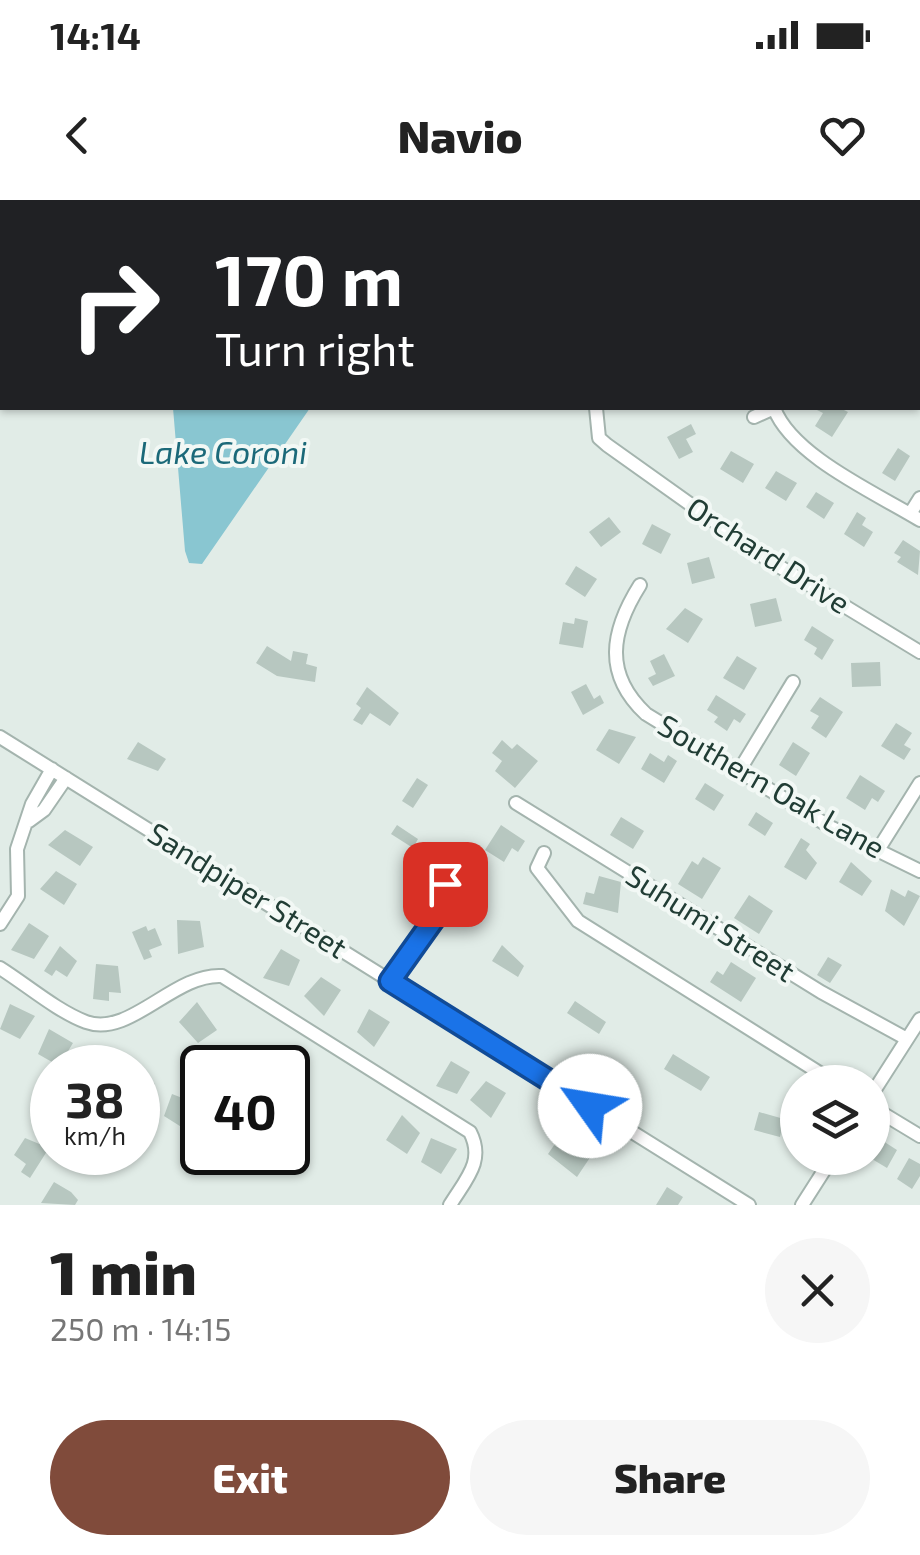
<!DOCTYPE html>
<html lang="en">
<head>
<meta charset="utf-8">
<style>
  :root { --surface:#fff; --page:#f6f6f6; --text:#222; --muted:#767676; --accent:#804b3b }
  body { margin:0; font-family:"Exo 2",sans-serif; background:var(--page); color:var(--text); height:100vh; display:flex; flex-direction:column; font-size:38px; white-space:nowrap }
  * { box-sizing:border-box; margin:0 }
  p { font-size:32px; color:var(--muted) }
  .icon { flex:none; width:55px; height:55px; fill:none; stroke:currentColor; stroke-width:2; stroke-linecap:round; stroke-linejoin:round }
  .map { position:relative; height:1005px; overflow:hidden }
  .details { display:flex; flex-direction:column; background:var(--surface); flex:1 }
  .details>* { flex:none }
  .banner { position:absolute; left:0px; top:0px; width:920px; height:210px; box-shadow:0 2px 8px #0004; background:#202124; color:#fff; overflow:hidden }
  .buttons { position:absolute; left:780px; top:865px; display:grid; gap:20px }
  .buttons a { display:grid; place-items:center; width:110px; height:110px; border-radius:50%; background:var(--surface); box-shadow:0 2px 8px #0004; font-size:50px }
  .speed { position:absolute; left:30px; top:845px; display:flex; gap:20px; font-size:50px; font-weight:700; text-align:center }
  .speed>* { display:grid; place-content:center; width:130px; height:130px; border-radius:50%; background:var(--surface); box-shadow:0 2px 8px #0004; line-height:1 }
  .speed small { font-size:25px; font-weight:400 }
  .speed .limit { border:5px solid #111; border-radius:15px; background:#fff; color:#111 }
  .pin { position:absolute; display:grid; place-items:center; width:85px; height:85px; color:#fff; margin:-42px; border-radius:20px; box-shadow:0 5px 15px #0006 }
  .me { position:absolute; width:110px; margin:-55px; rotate:302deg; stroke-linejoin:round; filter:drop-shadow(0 0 8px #0008) }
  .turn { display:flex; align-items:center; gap:35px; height:210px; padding:0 50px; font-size:45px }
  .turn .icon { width:130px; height:130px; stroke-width:2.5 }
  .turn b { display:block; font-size:70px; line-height:85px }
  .round { display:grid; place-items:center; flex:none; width:105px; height:105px; border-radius:52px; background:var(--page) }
  .summary { display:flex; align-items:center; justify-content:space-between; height:170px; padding:0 50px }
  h1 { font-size:60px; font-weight:800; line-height:75px }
  .cta { display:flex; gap:20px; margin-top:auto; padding:20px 50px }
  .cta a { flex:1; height:115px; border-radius:60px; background:var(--accent); color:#fff; font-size:40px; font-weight:800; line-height:115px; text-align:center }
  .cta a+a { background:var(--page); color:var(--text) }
  .status { display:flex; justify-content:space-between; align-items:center; height:70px; padding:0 50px; background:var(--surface); direction:ltr }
  .status svg { height:28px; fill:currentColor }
  header { display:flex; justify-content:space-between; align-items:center; height:130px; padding:0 50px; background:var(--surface); font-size:45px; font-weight:800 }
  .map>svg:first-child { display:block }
</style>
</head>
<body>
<div class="status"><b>14:14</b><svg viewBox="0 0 49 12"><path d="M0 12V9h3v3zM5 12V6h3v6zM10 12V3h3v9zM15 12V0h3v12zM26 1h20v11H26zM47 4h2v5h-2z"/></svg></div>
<header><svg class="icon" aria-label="back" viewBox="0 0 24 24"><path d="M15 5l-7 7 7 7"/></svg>Navio<svg class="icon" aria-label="heart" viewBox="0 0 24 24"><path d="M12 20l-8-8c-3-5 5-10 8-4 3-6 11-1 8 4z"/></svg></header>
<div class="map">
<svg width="920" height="1005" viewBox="0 0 920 1005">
  <rect width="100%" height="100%" fill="#e1ece7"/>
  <path fill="#89c6d1" d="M160,0H582L585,2H161Z
    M173,208H310L202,364L189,363L185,351Z"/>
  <path fill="#b7c7c0" d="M813,208H840L848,212L832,237L815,226L823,213Z
    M691,224L696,234L686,239L693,252L679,259L667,237Z
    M898,248L910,256L895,281L882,273Z
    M731,251L754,264L743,283L720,269Z
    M776,271L797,283L786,301L765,288Z
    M816,292L834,303L824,319L806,307Z
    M857,312L866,318L862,325L873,332L864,347L844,334Z
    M609,317L621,332L601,347L589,332Z
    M652,324L671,334L661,354L642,344Z
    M903,340L920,351L918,375L897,362L901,357L894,353Z
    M709,357L715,378L692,384L687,363Z
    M576,366L597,379L585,397L565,384Z
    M776,398L782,421L755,427L750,404Z
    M685,408L703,419L688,443L666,429Z
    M575,418L588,421L583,448L559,444L563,422L574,424Z
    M812,426L834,440L822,460L814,454L817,448L804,440Z
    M267,446L291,461L293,451L308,454L306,464L317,467L315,482L277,476L256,463Z
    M664,454L675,476L653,486L648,478L656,474L650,461Z
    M737,456L757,468L744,490L723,478Z
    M880,462L881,486L852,487L851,463Z
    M586,484L594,499L600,495L604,503L583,515L571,492Z
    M367,487L399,513L390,526L370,513L362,525L353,520L361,508L356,504Z
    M716,495L746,514L740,523L734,519L727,531L714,522L718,517L707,510Z
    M820,497L843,512L826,538L811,528L819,516L810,511Z
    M896,523L912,533L904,545L911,549L904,560L881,546Z
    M609,529L636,537L619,564L596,550Z
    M502,540L512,549L517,544L538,561L515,588L495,571L502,561L492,553Z
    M138,542L166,559L158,571L127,559Z
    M793,542L810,553L796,576L779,565Z
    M650,553L664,562L668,555L677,561L664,583L641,569Z
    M860,575L885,591L878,602L872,598L865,610L846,598Z
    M417,578L428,585L413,608L402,601Z
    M705,583L724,595L714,611L695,599Z
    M756,612L773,623L765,636L748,625Z
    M621,617L644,631L633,649L610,635Z
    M397,625L418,639L413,648L391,634Z
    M501,625L525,641L518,652L512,648L504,662L485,650Z
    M65,630L93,647L80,666L48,645Z
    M801,638L810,644L806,650L817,663L806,680L784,667Z
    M703,657L721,668L702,699L678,684L692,661L698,665Z
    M851,662L872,681L862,696L839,682Z
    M56,671L77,684L64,705L40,689Z
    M599,676L621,682L618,713L583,704L586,692L594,694Z
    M891,689L905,697L908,690L920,696L904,726L885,711Z
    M749,695L773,711L759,734L734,718Z
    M177,720L200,721L204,747L178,754Z
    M29,723L49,736L34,759L11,750Z
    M146,726L148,731L155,728L162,745L149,750L152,757L144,760L132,732Z
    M502,745L524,766L518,777L492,761Z
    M60,746L77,761L67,777L56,770L52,776L44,771Z
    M281,749L300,760L289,786L263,778Z
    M828,757L842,765L830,783L817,775Z
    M731,762L756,778L741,802L710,782L717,771L723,775Z
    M96,764L118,766L121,793L109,792V801L93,799Z
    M321,777L341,790L324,816L304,796Z
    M575,801L606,822L599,834L567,813Z
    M197,802L217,830L198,843L179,822Z
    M10,804L35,816L20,839L0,829Z
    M369,809L390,822L374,847L357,832Z
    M49,829L73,843L59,866L38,854Z
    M673,854L710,877L701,891L664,869Z
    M451,861L470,872L457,894L436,886Z
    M145,874L155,884L141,908L138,876L142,879Z
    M486,881L506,893L491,918L470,900Z
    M172,894L198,904L183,928L164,916Z
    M759,912L784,919L780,937L754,930Z
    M402,915L420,933L407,954L386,940Z
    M25,938L49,948L30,978L21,972L26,964L14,955Z
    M431,938L457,949L441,974L421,962Z
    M559,938L591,956L577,977L548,954Z
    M883,941L897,950L887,968L872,959Z
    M909,958L920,964V976L912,989L897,979Z
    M54,982L71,992L78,1000L75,1005L41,1003Z
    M667,987L683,997L678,1005H656Z"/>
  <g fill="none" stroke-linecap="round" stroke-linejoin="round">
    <g stroke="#a4b4ae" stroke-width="16">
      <path id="minor" d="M631,0V2
        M918,61L920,60
        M596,208L599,238L607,245L767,359L920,452
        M774,208C792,256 876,293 920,320
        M754,217L774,208
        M910,314L920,298
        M640,385C611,431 603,474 646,514L832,628L920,671
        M0,537L749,1005
        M739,571L793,482
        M516,603L821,792L907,839
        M29,621L44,610L66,578
        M878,650L920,583
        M544,653L537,668L578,721L834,882
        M0,724L18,696L17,649L32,604L52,569
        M0,768C27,785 57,811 86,822C130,838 174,773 222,776L470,932C485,961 466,979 450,1005
        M390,781L437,715L445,684
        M872,894L920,819
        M872,907L920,936
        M802,1005L832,958"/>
    </g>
    <use href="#minor" stroke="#fff" stroke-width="12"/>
  </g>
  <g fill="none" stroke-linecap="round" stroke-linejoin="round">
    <g stroke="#114b97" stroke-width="25">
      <path id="route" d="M445,684L437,715L390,781L590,906"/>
    </g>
    <use href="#route" stroke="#1a73e8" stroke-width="18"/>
  </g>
  <g text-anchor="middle" stroke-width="8" stroke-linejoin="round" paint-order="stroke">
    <g font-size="30" fill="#213d35" stroke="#f2f8f5">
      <text transform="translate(768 356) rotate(33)" y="10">Orchard Drive</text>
      <text transform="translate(771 587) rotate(30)" y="10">Southern Oak Lane</text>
      <text transform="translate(247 691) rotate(32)" y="10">Sandpiper Street</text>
      <text transform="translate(710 724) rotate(32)" y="10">Suhumi Street</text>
    </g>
    <g font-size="32" font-style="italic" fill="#1b6979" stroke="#f2f8f5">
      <text x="223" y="264">Lake Coroni</text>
    </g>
  </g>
</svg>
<div class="buttons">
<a><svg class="icon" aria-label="layers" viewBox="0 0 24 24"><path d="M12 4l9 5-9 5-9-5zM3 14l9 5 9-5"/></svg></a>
</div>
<div class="speed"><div>38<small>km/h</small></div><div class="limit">40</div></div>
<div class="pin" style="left:445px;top:684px;background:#d93025"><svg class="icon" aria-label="arrive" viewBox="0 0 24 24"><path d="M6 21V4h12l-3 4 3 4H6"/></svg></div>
<svg class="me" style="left:590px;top:906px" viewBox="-20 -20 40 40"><circle r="19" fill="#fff"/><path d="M0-13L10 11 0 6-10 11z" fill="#1a73e8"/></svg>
<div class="banner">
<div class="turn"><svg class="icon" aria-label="right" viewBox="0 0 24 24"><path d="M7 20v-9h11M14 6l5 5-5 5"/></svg><div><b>170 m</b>Turn right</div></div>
</div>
</div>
<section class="details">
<div class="summary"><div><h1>1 min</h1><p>250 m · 14:15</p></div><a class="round"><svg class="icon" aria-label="close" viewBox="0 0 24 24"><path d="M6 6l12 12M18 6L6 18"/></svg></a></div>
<div class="cta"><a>Exit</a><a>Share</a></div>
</section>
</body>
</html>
